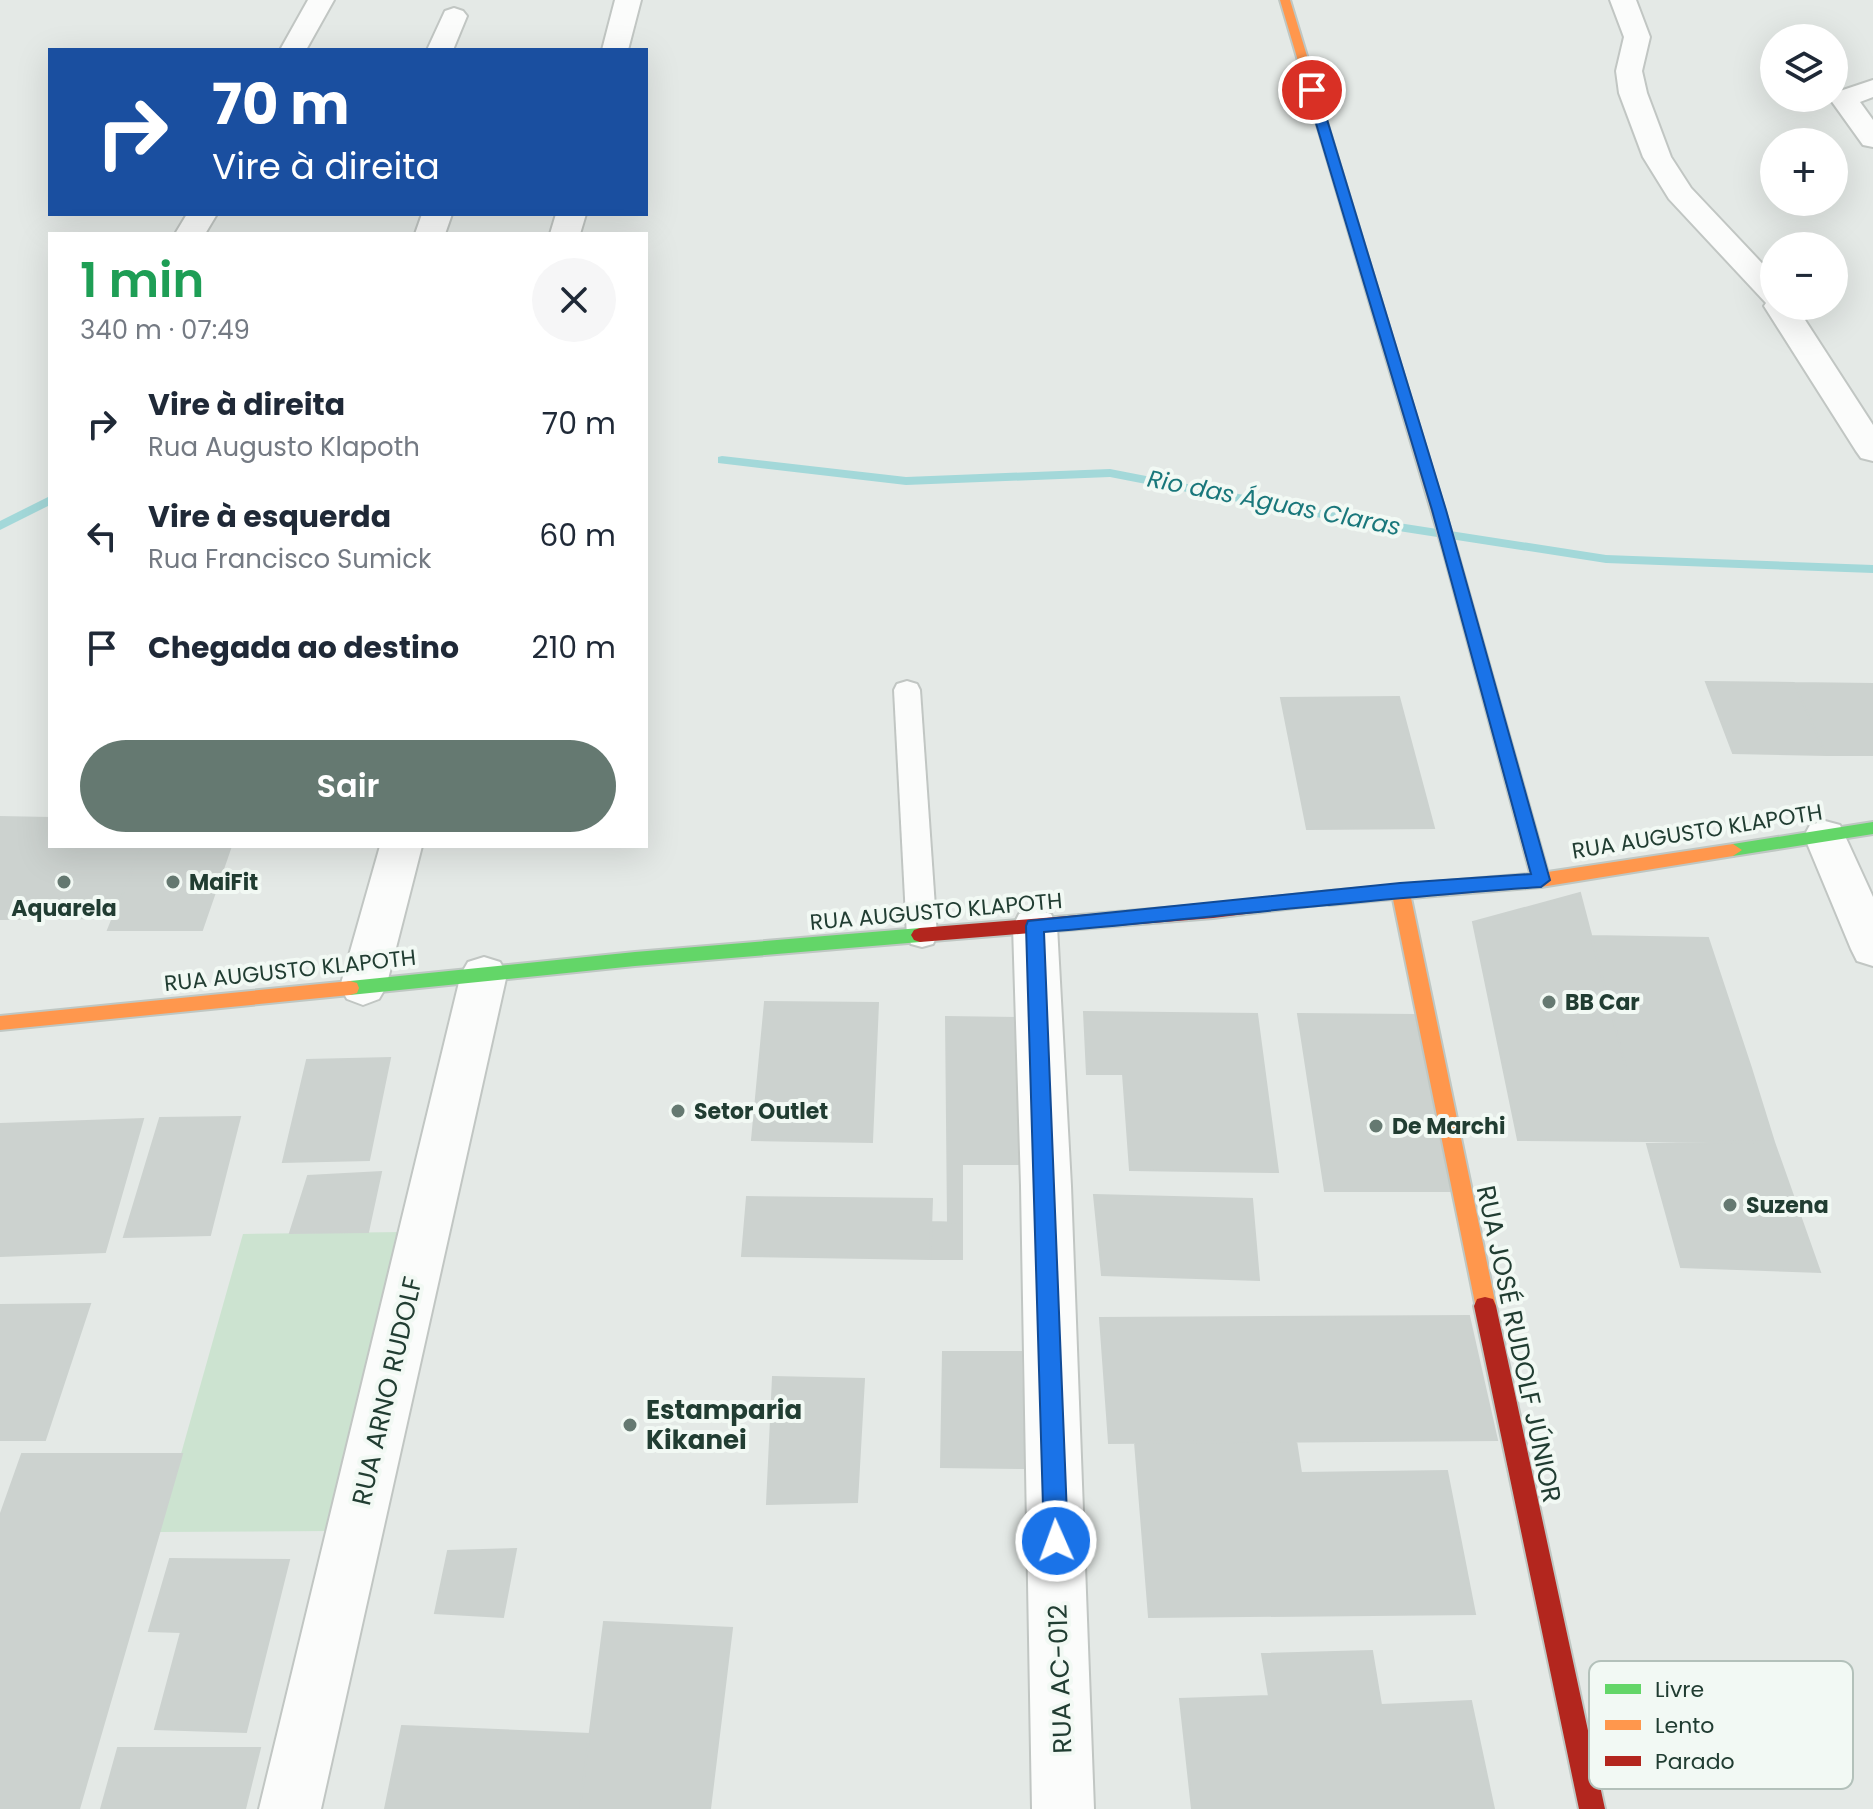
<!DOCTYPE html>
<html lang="pt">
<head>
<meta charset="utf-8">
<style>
  :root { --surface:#fff; --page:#f6f6f7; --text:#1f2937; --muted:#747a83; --accent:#657971 }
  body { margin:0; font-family:Poppins,sans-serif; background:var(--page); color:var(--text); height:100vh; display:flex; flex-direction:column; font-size:30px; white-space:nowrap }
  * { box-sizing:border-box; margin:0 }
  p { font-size:26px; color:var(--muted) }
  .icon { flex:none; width:44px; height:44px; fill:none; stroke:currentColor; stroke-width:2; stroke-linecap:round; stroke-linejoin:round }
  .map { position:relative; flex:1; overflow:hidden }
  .details { position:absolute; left:48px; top:232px; width:600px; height:616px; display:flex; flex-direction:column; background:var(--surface); border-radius:0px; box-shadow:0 8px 32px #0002 }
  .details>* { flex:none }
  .top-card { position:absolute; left:48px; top:48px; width:600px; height:168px; border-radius:0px; box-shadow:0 8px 32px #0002; background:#1a4fa0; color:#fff; overflow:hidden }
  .tools { position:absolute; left:1760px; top:24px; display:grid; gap:16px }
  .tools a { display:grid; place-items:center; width:88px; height:88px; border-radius:50%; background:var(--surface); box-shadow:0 8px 32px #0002; font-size:40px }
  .pin { position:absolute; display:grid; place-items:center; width:68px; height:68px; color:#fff; margin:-34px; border:4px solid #fff; border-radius:50%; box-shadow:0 2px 8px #0007 }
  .me { position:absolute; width:88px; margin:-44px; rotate:358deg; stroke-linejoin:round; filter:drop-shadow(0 0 6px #0008) }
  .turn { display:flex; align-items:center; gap:28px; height:168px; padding:0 32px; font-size:36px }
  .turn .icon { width:104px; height:104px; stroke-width:2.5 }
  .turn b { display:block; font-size:56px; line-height:68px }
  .round { display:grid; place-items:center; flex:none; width:84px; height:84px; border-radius:42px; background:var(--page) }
  .summary { display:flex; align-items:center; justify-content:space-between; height:136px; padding:0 32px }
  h1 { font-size:48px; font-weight:600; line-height:60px; color:#1e9e55 }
  .action { display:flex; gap:16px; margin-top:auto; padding:16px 32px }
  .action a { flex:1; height:92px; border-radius:48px; background:var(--accent); color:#fff; font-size:32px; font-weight:600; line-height:92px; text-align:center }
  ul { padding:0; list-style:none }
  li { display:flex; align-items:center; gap:24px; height:112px; padding:0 32px }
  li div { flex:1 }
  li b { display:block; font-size:30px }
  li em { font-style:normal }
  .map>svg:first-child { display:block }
</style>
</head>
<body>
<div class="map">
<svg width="1873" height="1809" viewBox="0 0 1873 1809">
  <rect width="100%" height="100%" fill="#e4e9e6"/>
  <path fill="#cce3d0" d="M404,1232L332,1531L159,1532L243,1234Z"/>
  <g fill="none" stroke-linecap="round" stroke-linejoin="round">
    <path fill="#a3d8d9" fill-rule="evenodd" d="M722,456L906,477L1110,469L1347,515L1606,555L1873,565V573L1606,563L1347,523L1110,477L906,485L718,463V457Z
      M50,496V505L0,530V521Z"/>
  </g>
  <path fill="#ccd2cf" stroke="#ccd2cf" stroke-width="2" d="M1706,682L1794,683L1826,755L1733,753Z
    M1794,683L1873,684V755H1826Z
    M1399,697L1434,828L1307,829L1281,698Z
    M0,817L50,818V846H142L113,918L0,919Z
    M142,846H231L202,930H108Z
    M1580,893L1626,1068H1751L1774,1142L1518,1140L1473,922Z
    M1591,936L1708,938L1751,1068H1626Z
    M765,1002L878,1003L872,1142L752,1140Z
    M1084,1012L1257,1014L1278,1172L1130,1170L1123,1074H1087Z
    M1298,1014L1414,1015L1451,1191H1325Z
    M946,1017L1018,1018L1023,1164H962V1223H948Z
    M390,1058L369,1160L283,1162L307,1060Z
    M240,1117L210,1235L124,1237L160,1118Z
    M143,1119L105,1252L0,1256V1124Z
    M1774,1142L1820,1272L1681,1267L1647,1144Z
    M381,1172L368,1232L290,1233L308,1176Z
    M1094,1195L1252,1199L1259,1280L1102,1275Z
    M747,1197L932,1199L930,1259L742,1256Z
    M932,1222L962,1223V1259H930Z
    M90,1304L45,1440H0V1305Z
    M1469,1316L1497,1440L1109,1443L1100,1318Z
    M943,1352H1021L1024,1468L941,1467Z
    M773,1377L864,1379L857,1502L767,1504Z
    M1296,1441L1301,1473L1447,1471L1475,1614L1149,1617L1135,1442Z
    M22,1454H182L79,1809H0V1516Z
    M516,1549L503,1617L435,1613L448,1551Z
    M170,1559L289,1560L246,1732L155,1729L181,1632L149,1631Z
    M604,1622L732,1628L710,1809H580Z
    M1372,1651L1381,1705L1471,1701L1494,1809H1192L1180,1699L1269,1696L1262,1654Z
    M402,1726L589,1734L580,1809H385Z
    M118,1748H260L245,1809H101Z"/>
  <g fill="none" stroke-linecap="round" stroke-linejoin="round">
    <g stroke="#c1c6c3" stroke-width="4">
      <path id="lane" d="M907,681L917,684L920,690L937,936L933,944L922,947L911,944L907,936L894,690L897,684Z"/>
    </g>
    <g stroke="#c1c6c3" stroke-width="4">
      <path id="street" d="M308,0H334L306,50H280Z
        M615,0H641L628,50H602Z
        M1610,0H1636L1650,37L1642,71L1647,93L1671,157L1691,188L1774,276V306H1796L1873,425V461L1861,458L1856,451L1764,306L1766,303L1669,199L1643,157L1619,93L1616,71L1624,37Z
        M454,8L463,11L467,16L453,50H427L445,11Z
        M1873,80V97L1860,102L1873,120V147L1863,145L1830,99L1834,93Z
        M187,214H217L205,234H175Z
        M422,214H452L445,234H415Z
        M556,214H586L580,234H550Z
        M1825,821L1840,825L1873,897V966L1857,961L1851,949L1804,836L1810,825Z
        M380,846H422L386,987L379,999L363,1005L347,999L340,987Z
        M1035,909L1051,914L1057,926L1071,1186L1094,1809H1032L1021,1186L1013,926L1019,914Z
        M484,957L500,962L507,974L321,1809H259L461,974L468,962Z"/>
    </g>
    <g stroke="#bfc7c3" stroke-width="4">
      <path id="fast" d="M1873,822V834L1733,856L1724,850L1733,844Z
        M920,928L926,930L929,935L926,940L920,942L635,966L350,995L343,993L341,988L343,983L350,981L635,952Z"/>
    </g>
    <g stroke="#bfc7c3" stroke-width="4">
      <path id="slow" d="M1280,0H1290L1458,554L1456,557L1451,559L1444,554Z
        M1733,844L1742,850L1733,856L1541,887L1411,898L1496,1306L1493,1313L1485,1315L1477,1313L1393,899L1329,905L1320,898L1329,891L1541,873Z
        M350,981L357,983L359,988L357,993L350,995L0,1030V1016Z"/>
    </g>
    <g stroke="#bfc7c3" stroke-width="4">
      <path id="jam" d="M1451,549L1458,554L1550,880L1541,887L1532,880L1444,554Z
        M1329,891L1335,893L1338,898L1335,903L1213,918L920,942L914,940L911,935L914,930L920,928L1213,904Z
        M1485,1297L1493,1299L1496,1306L1605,1809H1579L1474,1306L1477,1299Z"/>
    </g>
    <use href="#lane" fill="#fbfcfb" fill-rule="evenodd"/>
    <use href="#street" fill="#fbfcfb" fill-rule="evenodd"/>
    <use href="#fast" fill="#63d668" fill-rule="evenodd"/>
    <use href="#slow" fill="#ff974d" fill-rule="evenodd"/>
    <use href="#jam" fill="#b3261e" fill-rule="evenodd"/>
  </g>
  <path fill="#1a73e8" stroke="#114b97" stroke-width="2" d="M1312,87L1318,90L1446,510L1550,880L1541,887C1375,898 1210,918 1044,932L1068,1541L1064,1549L1056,1552L1047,1549L1044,1541L1026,926L1028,921L1400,883L1531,874L1432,510L1306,90Z"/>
  <g fill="#657971" stroke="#f2f9f4" stroke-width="3">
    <circle cx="64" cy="882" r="8"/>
    <circle cx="173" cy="882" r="8"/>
    <circle cx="1549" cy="1002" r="8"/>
    <circle cx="678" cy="1111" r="8"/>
    <circle cx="1376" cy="1126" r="8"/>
    <circle cx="1730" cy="1205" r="8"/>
    <circle cx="630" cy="1425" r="8"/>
  </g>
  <g text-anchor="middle" stroke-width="8" stroke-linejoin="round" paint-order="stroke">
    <g font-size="22" fill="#213d32" stroke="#f2f9f4">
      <text transform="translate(1697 831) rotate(-9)" y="8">RUA AUGUSTO KLAPOTH</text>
      <text transform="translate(936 911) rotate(-5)" y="8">RUA AUGUSTO KLAPOTH</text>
      <text transform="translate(290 970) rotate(-6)" y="8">RUA AUGUSTO KLAPOTH</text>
    </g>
    <g font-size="22" font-weight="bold" fill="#213d32" stroke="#f2f9f4" text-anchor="start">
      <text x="189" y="890">MaiFit</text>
      <text x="64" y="916" text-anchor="middle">Aquarela</text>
      <text x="1565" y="1010">BB Car</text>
      <text x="694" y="1119">Setor Outlet</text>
      <text x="1392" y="1134">De Marchi</text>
      <text x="1746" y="1213">Suzena</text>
    </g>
    <g font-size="24" font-style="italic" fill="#19777b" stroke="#f2f9f4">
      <text transform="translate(1274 503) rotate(11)" y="8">Rio das Águas Claras</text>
    </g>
    <g font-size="26" fill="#213d32" stroke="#f2f9f4">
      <text transform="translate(1519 1344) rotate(78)" y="9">RUA JOSÉ RUDOLF JÚNIOR</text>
      <text transform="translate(387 1391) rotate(-77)" y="9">RUA ARNO RUDOLF</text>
      <text transform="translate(1060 1679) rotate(-92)" y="9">RUA AC-012</text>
    </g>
    <g font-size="26" font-weight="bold" fill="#213d32" stroke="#f2f9f4" text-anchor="start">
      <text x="646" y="1419">Estamparia<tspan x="646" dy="30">Kikanei</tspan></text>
    </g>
  </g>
  <rect x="1589" y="1661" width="264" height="128" rx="12" fill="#f2f9f4" stroke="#b3c1ba" stroke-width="2"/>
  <rect x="1605" y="1684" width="36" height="10" fill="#63d668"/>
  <rect x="1605" y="1720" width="36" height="10" fill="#ff974d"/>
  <rect x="1605" y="1756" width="36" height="10" fill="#b3261e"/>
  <g font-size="22" fill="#213d32">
    <text x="1655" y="1697">Livre</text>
    <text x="1655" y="1733">Lento</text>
    <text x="1655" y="1769">Parado</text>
  </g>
</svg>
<div class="tools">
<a><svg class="icon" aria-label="layers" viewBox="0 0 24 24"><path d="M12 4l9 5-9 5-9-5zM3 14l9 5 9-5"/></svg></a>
<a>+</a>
<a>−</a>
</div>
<div class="pin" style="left:1312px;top:90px;background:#d93025"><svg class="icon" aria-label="arrive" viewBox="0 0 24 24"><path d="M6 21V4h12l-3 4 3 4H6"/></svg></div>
<svg class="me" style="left:1056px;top:1541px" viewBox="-20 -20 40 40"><circle r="17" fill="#1a73e8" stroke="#fff" stroke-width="3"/><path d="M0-11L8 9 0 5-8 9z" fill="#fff"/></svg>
<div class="top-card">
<div class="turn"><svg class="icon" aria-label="right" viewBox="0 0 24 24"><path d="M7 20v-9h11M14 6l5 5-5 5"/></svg><div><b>70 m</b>Vire à direita</div></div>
</div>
<section class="details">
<div class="summary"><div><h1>1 min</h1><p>340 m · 07:49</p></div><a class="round"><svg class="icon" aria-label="close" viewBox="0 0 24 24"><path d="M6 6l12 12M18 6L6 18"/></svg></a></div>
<ul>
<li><svg class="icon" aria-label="right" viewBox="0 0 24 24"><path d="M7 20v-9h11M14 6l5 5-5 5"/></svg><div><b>Vire à direita</b><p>Rua Augusto Klapoth</p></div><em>70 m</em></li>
<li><svg class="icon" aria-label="left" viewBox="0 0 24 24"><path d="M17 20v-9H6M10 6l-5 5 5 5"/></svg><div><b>Vire à esquerda</b><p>Rua Francisco Sumick</p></div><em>60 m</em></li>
<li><svg class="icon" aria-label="arrive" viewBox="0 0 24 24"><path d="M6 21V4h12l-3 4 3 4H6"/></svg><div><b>Chegada ao destino</b></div><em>210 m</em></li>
</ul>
<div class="action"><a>Sair</a></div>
</section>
</div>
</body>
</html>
